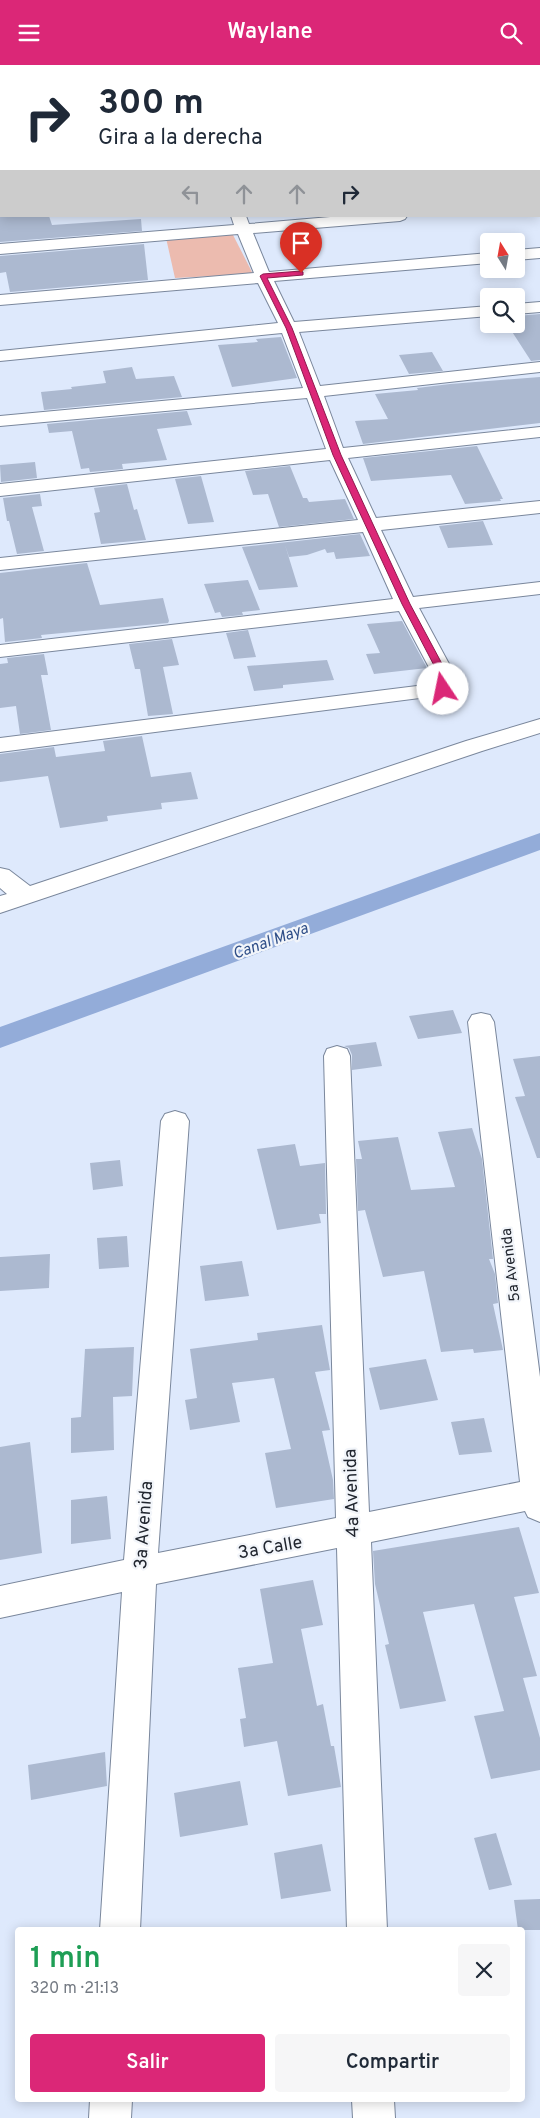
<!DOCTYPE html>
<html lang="es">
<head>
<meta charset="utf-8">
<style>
  :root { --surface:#fff; --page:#f6f6f7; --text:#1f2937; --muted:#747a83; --accent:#db2777 }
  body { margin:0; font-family:Overpass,sans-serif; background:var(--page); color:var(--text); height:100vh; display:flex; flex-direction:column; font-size:19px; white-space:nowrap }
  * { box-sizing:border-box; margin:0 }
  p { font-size:16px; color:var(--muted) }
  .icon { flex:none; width:28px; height:28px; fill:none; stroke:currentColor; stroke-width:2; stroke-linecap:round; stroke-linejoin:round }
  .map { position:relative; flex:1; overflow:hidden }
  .panel { position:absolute; left:15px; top:1862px; width:510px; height:175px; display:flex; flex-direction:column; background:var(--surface); border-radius:5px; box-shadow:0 2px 12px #0003 }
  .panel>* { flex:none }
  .top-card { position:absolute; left:0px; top:0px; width:540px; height:152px; box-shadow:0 2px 12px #0003; background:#fff; color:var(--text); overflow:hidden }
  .needle { width:32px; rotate:349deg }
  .tools { position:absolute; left:480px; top:168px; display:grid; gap:10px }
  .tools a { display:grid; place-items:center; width:45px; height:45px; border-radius:5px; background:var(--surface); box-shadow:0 2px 12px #0003; font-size:25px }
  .pin { position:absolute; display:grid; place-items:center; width:42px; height:42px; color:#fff; margin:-51px -21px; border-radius:50% 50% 50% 0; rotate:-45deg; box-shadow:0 0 5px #0007 }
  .pin .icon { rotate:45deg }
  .me { position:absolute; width:55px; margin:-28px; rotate:349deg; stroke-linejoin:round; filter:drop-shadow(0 0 4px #0008) }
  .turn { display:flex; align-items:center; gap:18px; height:105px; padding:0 15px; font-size:22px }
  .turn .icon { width:65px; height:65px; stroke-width:2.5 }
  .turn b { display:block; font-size:35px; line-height:42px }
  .lanes { display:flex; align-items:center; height:48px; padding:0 15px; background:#0003; justify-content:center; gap:25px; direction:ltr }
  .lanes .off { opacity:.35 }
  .round { display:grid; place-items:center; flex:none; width:52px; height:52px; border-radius:5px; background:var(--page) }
  .head { display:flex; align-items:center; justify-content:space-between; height:85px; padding:0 15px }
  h1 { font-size:30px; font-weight:600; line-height:38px; color:#1e9e55 }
  .primary-button { display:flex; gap:10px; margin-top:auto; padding:10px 15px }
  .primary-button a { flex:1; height:58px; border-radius:5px; background:var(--accent); color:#fff; font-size:20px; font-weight:600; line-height:58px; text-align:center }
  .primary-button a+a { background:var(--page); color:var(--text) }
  header { display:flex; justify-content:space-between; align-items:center; height:65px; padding:0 15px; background:var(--accent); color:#fff; font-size:22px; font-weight:600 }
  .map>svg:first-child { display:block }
</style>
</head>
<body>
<header><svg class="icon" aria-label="menu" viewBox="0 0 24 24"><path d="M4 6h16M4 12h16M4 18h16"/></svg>Waylane<svg class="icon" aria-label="search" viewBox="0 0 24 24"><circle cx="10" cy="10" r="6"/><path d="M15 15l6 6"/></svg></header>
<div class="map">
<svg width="540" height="2053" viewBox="0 0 540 2053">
  <rect width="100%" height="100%" fill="#dee9fc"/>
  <path fill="#ecbbaf" d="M232,168L253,209L175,213L166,173Z"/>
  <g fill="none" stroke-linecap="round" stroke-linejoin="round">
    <path fill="#93acd9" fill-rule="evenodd" d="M540,768V785L0,983V962Z"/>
  </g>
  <path fill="#acb9d0" d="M0,151H49L52,160L141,154L142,166L0,177Z
    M144,179L148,215L10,227L6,207L0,208V191Z
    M540,249V295L531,296L507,259H516V251Z
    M281,272L297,313L232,322L218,280L258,277L256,274Z
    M432,287L443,306L409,309L399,290Z
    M132,302L136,314L174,311L182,332L44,345L41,327L72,324L71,322L106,318L103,306Z
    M540,312V358L363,379L355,356L388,354L375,329L418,325L417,323L450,319Z
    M187,346L192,360L157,364L167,395L122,399L123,404L90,407L89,403L81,404L72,366L49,368L47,359Z
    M477,381L503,434H500L501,436L465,439L451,410L371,416L363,393Z
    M35,397L37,413L1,417L0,400Z
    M290,401L303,433H307L309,437L345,434L354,454L279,462L268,429L253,430L245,406Z
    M201,411L214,457L188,459L175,414Z
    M127,419L134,445L137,444L146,475L101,479L94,448L100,447L94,423Z
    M40,429L42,441L32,442L44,486L17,489L9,456H7L3,433Z
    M483,456L493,480L448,483L439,461Z
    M360,469L370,491L336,494L334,487L327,488L325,484L307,490L289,492L285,480L298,522L259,525L242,482Z
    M87,498L100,540L163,533L169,556L168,558L41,570L42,573L5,577L3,553L0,554V508Z
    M248,515L260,545L242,547L243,550L222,552L220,547L215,548L204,519Z
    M402,556L427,603L374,609L366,589L380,588L367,559Z
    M248,565L256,592L234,594L226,568Z
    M172,574L179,600L163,602L173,649L148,651L140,604H135L129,579Z
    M44,589L48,610H41L51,665L20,669L16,641L0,643V599L8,598L7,593Z
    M327,595L334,615L283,620V623L254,626L247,601Z
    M142,671L151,712L191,707L198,734L161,738L162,744L107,751L108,756L60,763L48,711L0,717V689L54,682L56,692L105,686L103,676Z
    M453,945L462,968L418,974L409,951Z
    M376,977L382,1001L352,1005V990L349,983L344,981Z
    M540,991V1093H537L515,1032L525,1031L513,994Z
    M472,1063L482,1094L493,1194H489L495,1209L498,1238L493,1239L503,1285L474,1288L473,1284L441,1287L424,1206L383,1212L365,1145L358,1146L356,1094H362L358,1076L398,1072L411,1125L455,1122L438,1067Z
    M295,1079L300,1101L325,1098L326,1149H319L321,1158L277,1165L257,1084Z
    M120,1095L123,1121L93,1125L90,1098Z
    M127,1171L129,1202L99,1204L97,1173Z
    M50,1189L49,1223L0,1226V1192Z
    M242,1196L249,1231L205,1236L200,1201Z
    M322,1260L330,1305L315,1307L330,1365L322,1366L333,1415L334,1434L276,1443L265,1388L291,1384L274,1313L232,1318L240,1357L190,1365L185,1335L197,1333L190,1284L258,1275L257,1268Z
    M134,1282L132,1331L113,1332L114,1385L71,1388V1353L81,1352L85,1284Z
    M426,1294L438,1335L380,1345L369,1303Z
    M484,1353L492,1387L459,1390L451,1357Z
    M30,1377L42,1488L0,1495V1382Z
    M107,1431L111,1474L71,1479V1435Z
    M519,1462L539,1528L514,1532L537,1611L523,1613L540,1673V1705L491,1714L474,1651L504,1646L474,1539L423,1547L446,1636L400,1644L385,1580L389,1579L375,1519L373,1486Z
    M313,1515L323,1560L301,1564L317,1641L323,1639L331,1681H334L341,1722L288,1731L277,1676L244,1682L240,1654L246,1653L238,1603L273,1598L260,1524Z
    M105,1687L107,1721L31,1735L28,1700Z
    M240,1716L248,1760L180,1772L174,1728Z
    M496,1768L512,1820L489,1825L474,1773Z
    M322,1779L331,1826L281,1834L274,1788Z
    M540,1834V1865H518L514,1835Z"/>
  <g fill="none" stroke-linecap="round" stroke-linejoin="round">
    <g stroke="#7a879c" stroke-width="2">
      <path id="minor" d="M168,0H182L183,1H169Z
        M224,0H256L224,1Z
        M452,0H466L467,1H453Z
        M539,13H540V21H539Z
        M0,14H1V22H0Z
        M539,49H540V57H539Z
        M0,50H1V58H0Z
        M0,90H1V98H0Z
        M539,103H540V112H539Z
        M0,132H1V140H0Z
        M539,136H540V146L539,145Z
        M231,151H246L249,159L342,151H407L405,154L400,156L253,168L269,207L489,188V198L274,216L294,257L489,241V251L299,267L320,321L540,297V307L324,331L343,383L540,362V372L348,393L376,453L540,436V448L381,465L413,532L540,517V529L419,543L455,610L454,624L451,629L0,687V673L433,619V610L399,546L0,592V580L393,534L363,467L0,505V493L358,455L330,395L0,431V419L326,384L307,333L0,361V351L303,323L282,268L0,296V286L278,258L258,218L0,240V230L254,208L238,169L0,189V179L234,160Z
        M540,183V193L516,195V185Z
        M540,237V247L516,249V239Z
        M540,654V668L482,686L0,848V831L7,829L0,823V803L9,805L30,821L466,676Z
        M481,948L490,950L494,957L540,1312V1457L528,1452L525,1446L371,1477L387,1865H347L337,1483L156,1519L140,1865H100L122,1527L0,1553V1521L124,1495L161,1056L165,1049L175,1046L185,1049L189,1056L158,1488L336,1453L324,991L327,984L337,981L347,984L350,991L369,1447L520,1417L468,957L472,950Z
        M90,2035H132L131,2053H89Z
        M352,2035H394L395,2053H353Z"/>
    </g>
    <use href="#minor" fill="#fff" fill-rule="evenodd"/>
  </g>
  <path fill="#db2777" stroke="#8e194d" d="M301,206L303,207V210L267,213L292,263L341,390L365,442L410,539L448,610L446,626H443L438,624L439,610L402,539L357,442L333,390L286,263L260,211L263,209Z"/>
  <g text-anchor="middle" stroke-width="4.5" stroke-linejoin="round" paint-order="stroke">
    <g font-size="15" fill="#21262f" stroke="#f2f5fa">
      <text transform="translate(510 1200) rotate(-97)" y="5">5a Avenida</text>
    </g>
    <g font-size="16" font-style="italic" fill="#304f88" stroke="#f2f5fa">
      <text transform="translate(270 875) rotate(-20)" y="6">Canal Maya</text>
    </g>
    <g font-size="18" fill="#21262f" stroke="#f2f5fa">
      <text transform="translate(351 1428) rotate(-92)" y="6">4a Avenida</text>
      <text transform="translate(143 1460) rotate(-86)" y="6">3a Avenida</text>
      <text transform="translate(270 1482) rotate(-10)" y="6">3a Calle</text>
    </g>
  </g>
</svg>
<div class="tools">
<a><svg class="needle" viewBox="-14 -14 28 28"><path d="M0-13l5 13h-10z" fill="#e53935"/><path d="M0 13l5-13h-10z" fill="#747a83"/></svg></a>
<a><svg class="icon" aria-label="search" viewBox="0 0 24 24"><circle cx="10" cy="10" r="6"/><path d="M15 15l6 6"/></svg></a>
</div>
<div class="pin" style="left:301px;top:208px;background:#d93025"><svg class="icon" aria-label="arrive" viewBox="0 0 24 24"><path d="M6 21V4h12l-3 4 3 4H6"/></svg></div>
<svg class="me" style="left:443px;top:624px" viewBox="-20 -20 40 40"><circle r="19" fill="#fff"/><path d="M0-13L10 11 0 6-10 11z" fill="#db2777"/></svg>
<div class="top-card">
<div class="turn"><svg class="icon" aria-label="right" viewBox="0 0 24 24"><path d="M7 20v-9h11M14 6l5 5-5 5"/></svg><div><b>300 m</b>Gira a la derecha</div></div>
<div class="lanes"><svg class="icon off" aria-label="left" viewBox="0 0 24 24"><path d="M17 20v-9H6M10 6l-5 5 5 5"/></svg><svg class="icon off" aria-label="ahead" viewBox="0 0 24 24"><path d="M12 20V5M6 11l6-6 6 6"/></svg><svg class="icon off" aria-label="ahead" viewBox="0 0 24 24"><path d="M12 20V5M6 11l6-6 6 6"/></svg><svg class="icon" aria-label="right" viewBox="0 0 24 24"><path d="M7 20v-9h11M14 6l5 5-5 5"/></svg></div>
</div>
<section class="panel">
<div class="head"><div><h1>1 min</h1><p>320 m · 21:13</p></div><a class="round"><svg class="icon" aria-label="close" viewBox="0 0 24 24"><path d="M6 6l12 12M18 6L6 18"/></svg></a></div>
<div class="primary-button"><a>Salir</a><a>Compartir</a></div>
</section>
</div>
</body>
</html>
